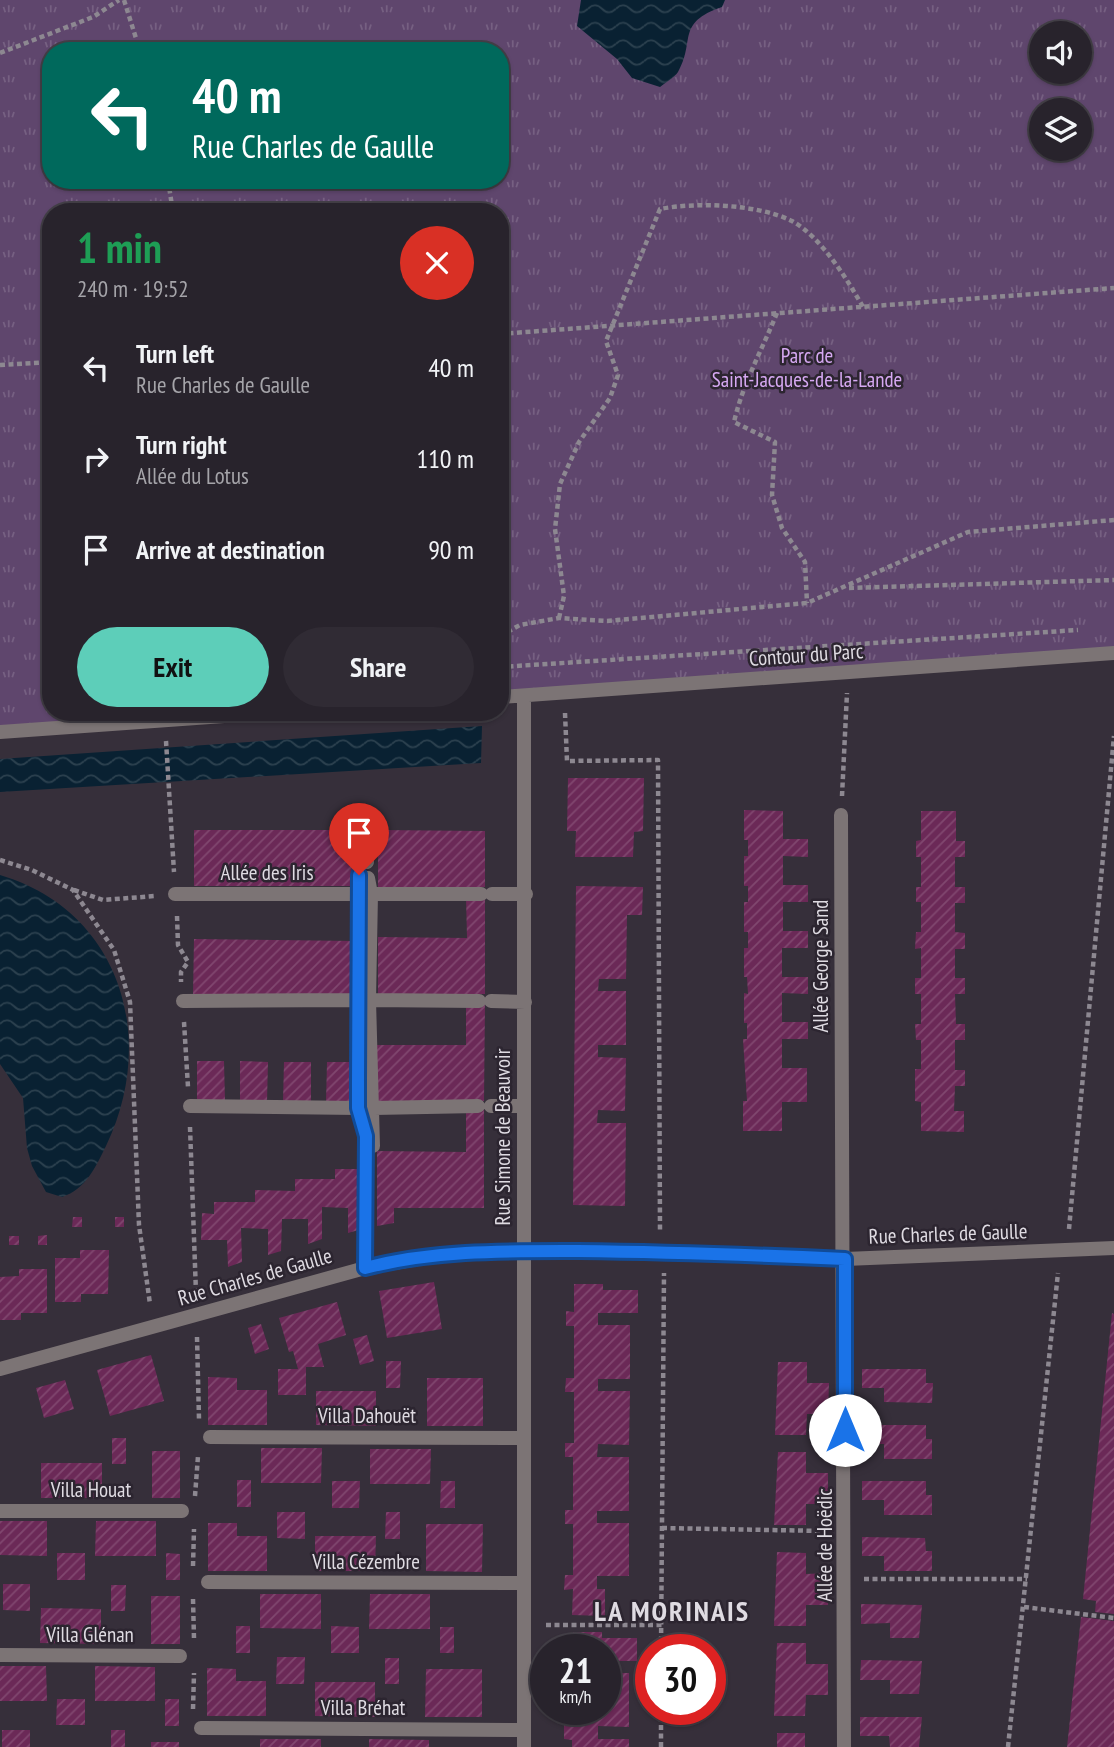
<!DOCTYPE html>
<html lang="en">
<head>
<meta charset="utf-8">
<style>
  :root { --surface:#28232c; --page:#302b34; --text:#f1f3f6; --muted:#a5a4a9; --line:#444048; --accent:#5dceb9 }
  body { margin:0; font-family:"PT Sans Narrow",sans-serif; background:var(--page); color:var(--text); height:100vh; display:flex; flex-direction:column; font-size:26px; white-space:nowrap }
  * { box-sizing:border-box; margin:0 }
  p { font-size:23px; color:var(--muted) }
  .icon { flex:none; width:38px; height:38px; fill:none; stroke:currentColor; stroke-width:2; stroke-linecap:round; stroke-linejoin:round }
  .map { position:relative; flex:1; overflow:hidden }
  .drawer { position:absolute; left:42px; top:203px; width:467px; height:518px; display:flex; flex-direction:column; background:var(--surface); border-radius:28px; box-shadow:0 2px 5px #0004,0 0 0 2px var(--line) }
  .drawer>* { flex:none }
  .top-card { position:absolute; left:42px; top:42px; width:467px; height:147px; border-radius:28px; box-shadow:0 2px 5px #0004,0 0 0 2px var(--line); background:#00695c; color:#fff; overflow:hidden }
  .buttons { position:absolute; left:1029px; top:21px; display:grid; gap:14px }
  .buttons a { display:grid; place-items:center; width:63px; height:63px; border-radius:50%; background:var(--surface); box-shadow:0 2px 5px #0004,0 0 0 2px var(--line); font-size:35px }
  .speed { position:absolute; left:530px; top:1634px; display:flex; gap:14px; font-size:35px; font-weight:700; text-align:center }
  .speed>* { display:grid; place-content:center; width:91px; height:91px; border-radius:50%; background:var(--surface); box-shadow:0 2px 5px #0004,0 0 0 2px var(--line); line-height:1 }
  .speed small { font-size:18px; font-weight:400 }
  .speed .limit { border:10px solid #d22; background:#fff; color:#111 }
  .pin { position:absolute; display:grid; place-items:center; width:60px; height:60px; color:#fff; margin:-72px -30px; border-radius:50% 50% 50% 0; rotate:-45deg; box-shadow:0 0 7px #0007 }
  .pin .icon { rotate:45deg }
  .me { position:absolute; width:77px; margin:-38px; rotate:0deg; stroke-linejoin:round; filter:drop-shadow(0 0 5px #0008) }
  .turn { display:flex; align-items:center; gap:24px; height:147px; padding:0 35px; font-size:32px }
  .turn .icon { width:91px; height:91px; stroke-width:2.5 }
  .turn b { display:block; font-size:49px; line-height:60px }
  .round { display:grid; place-items:center; flex:none; width:74px; height:74px; border-radius:37px; background:var(--page) }
  .summary { display:flex; align-items:center; justify-content:space-between; height:119px; padding:0 35px }
  h1 { font-size:42px; font-weight:600; line-height:52px; color:#1e9e55 }
  .button { display:flex; gap:14px; margin-top:auto; padding:14px 35px }
  .button a { flex:1; height:80px; border-radius:42px; background:var(--accent); color:#111; font-size:28px; font-weight:600; line-height:80px; text-align:center }
  .button a+a { background:var(--page); color:var(--text) }
  ul { padding:0; list-style:none }
  li { display:flex; align-items:center; gap:21px; height:91px; padding:0 35px }
  li div { flex:1 }
  li b { display:block; font-size:26px }
  li em { font-style:normal }
  .map>svg:first-child { display:block }
</style>
</head>
<body>
<div class="map">
<svg width="1114" height="1747" viewBox="0 0 1114 1747">
  <defs>
    <pattern id="park-tufts" width="24" height="20" patternUnits="userSpaceOnUse" patternTransform="scale(1.75)"><rect width="24" height="20" fill="#5f466d"/><path d="M3 7l-1-3M5 7V3M7 7l1-3M15 17l-1-3M17 17v-4M19 17l1-3" fill="none" stroke="#766082"/></pattern>
    <pattern id="water-waves" width="16" height="10" patternUnits="userSpaceOnUse" patternTransform="scale(1.75)"><rect width="16" height="10" fill="#092132"/><path d="M0 5q4-4 8 0t8 0" fill="none" stroke="#2c414f"/></pattern>
    <pattern id="building-hatch" width="6" height="6" patternUnits="userSpaceOnUse" patternTransform="scale(1.75)"><rect width="6" height="6" fill="#6b2957"/><path d="M-1 1l2-2M0 6l6-6M5 7l2-2" fill="none" stroke="#80476f"/></pattern>
  </defs>
  <rect width="100%" height="100%" fill="#362f3a"/>
  <path fill="url(#park-tufts)" fill-rule="evenodd" d="M0,0H1114V653L501,697L500,212H51V712H281L0,732ZM1041,33H1080V72H1041ZM51,51H500V180H51ZM1041,110H1080V149H1041Z"/>
  <path fill="url(#water-waves)" d="M581,0H725L722,7C675,23 696,41 678,72C674,78 665,83 660,87L632,78L617,59L577,26Z
    M482,726L481,763L0,792V759Z
    M0,875C121,911 158,1038 106,1146C95,1168 86,1189 62,1197L46,1192L32,1166L27,1148L23,1098L0,1064Z"/>
  <path fill="url(#building-hatch)" d="M568,778H644L643,831L634,832L633,857H575L576,831H567Z
    M744,810L783,811V839H808V857L783,856V885H808V902H783V931H808V948H782V977H808V994L782,993V1022H808V1039H782V1068H807V1102H782V1131H743V1101H747L743,1039H747V1023H744V993L748,994L747,977H744V948H748V932H744V902H748V886H744V856H748V840H744Z
    M921,811H956V841H965V857H955V887H965V903H955V932L965,933V949H955V978H965V994H955L956,1024H965V1040H955V1070H965V1086H955L954,1111H964V1132L921,1131V1102L915,1101V1069H921V1040H916L915,1024H921V994H915V978H921V948L915,949L916,932H921V902H916V887H921V857H916V841L921,840Z
    M194,830H354V886H194Z
    M378,830L485,831V887H378Z
    M576,886L643,887L642,915H627L626,979H599L598,991H626V1045H598V1057L626,1058L625,1111L598,1110L597,1123H626L625,1206L573,1205Z
    M466,897H485V994H378V937L467,938Z
    M194,939L355,941L354,997L193,995Z
    M466,1004H485L484,1101H377V1045H466Z
    M197,1061H224L225,1101H197Z
    M240,1061L268,1062L267,1102L240,1101Z
    M284,1062H311V1102H283Z
    M327,1062H354V1103L326,1102Z
    M484,1110V1208H394V1223L377,1226V1151L466,1152V1111Z
    M335,1169H363L362,1229L348,1233V1208L322,1207V1239L308,1244V1219H282L281,1251L268,1255V1229L241,1228L242,1262L228,1267L227,1240H201L202,1213L214,1214V1202H255V1190L295,1191V1179H335Z
    M73,1217H82V1227H72Z
    M115,1217H124V1227H115Z
    M47,1235V1245H38V1236Z
    M9,1236H19V1245H9Z
    M80,1250H109L108,1294H81V1302H55V1258H80Z
    M19,1269H47V1313H21V1320H0V1277L19,1276Z
    M434,1282L442,1329L387,1338L379,1291Z
    M574,1284H603V1290H638V1313H598V1325H630V1379H598V1391H630L629,1445L598,1444L597,1457H629V1511H597V1523H629V1576H597V1589H605V1616L572,1615L573,1589L564,1590L565,1575H573V1524H565V1510H573V1457H565V1443H574V1392H565L566,1378H574V1326H566V1311L574,1312Z
    M337,1302L346,1335L318,1344L324,1367H306V1395H278V1369H298L293,1351L289,1352L279,1318Z
    M1112,1313L1114,1314V1614L1095,1612L1096,1601L1083,1599Z
    M261,1324L269,1349L255,1354L248,1328Z
    M367,1335L374,1361L360,1365L353,1339Z
    M151,1355L164,1401L110,1416L97,1370Z
    M386,1361H401L400,1388H386Z
    M778,1362H807V1383H829L828,1414H807L806,1435H775Z
    M862,1369H926V1383H933L932,1403L884,1402V1388H862Z
    M208,1377L237,1378V1390H267V1425H208Z
    M427,1378H483V1426H427Z
    M65,1380L74,1409L44,1418L36,1388Z
    M316,1391H376V1426L316,1425Z
    M862,1425H926V1439H932V1459H884V1444H862Z
    M112,1438H126V1464H112Z
    M261,1448H322L321,1483H261Z
    M370,1449H431L430,1484H370Z
    M152,1451H180V1498H152Z
    M778,1452H806V1473H828V1504H806V1525H774Z
    M41,1463H102V1498H41Z
    M237,1480H251V1507H237Z
    M332,1481H360L359,1508H332Z
    M441,1481H455V1508H440Z
    M862,1481H926V1495H932V1515H884V1500H862Z
    M277,1512H305V1539L277,1538Z
    M386,1512H400V1539H385Z
    M0,1521H47V1556L0,1555Z
    M96,1521H156V1556H95Z
    M208,1523H237V1536H267V1571H208Z
    M426,1524H483L482,1572L426,1571Z
    M315,1536H376L375,1571H315Z
    M862,1537L925,1538L926,1551H932V1571H884V1556H862Z
    M777,1552L806,1553V1574L828,1573V1605H806V1626H774Z
    M57,1553H85V1580H57Z
    M166,1553L180,1554V1580H166Z
    M3,1584H30V1611L3,1610Z
    M111,1585H126L125,1611H111Z
    M260,1594H321V1629L260,1628Z
    M370,1594H430V1629H369Z
    M151,1596H180V1644H151Z
    M861,1604L922,1605L919,1638H890V1623L861,1624Z
    M41,1608L101,1609V1644L40,1643Z
    M1081,1617L1114,1621V1747H1067Z
    M236,1626H250V1653H236Z
    M331,1626L359,1627V1653H331Z
    M440,1627H454V1653H440Z
    M573,1632H602V1638H637V1661H606V1650H573Z
    M777,1643H806V1664H828V1695H806L805,1716H774Z
    M277,1657H305L304,1684H276Z
    M385,1658H399V1684H385Z
    M861,1660L922,1661L919,1694H890V1680H860Z
    M0,1666H46L47,1701H0Z
    M95,1666L155,1667V1701H95Z
    M207,1668L236,1669V1681H266V1716H207Z
    M426,1669H482V1717H425Z
    M606,1673H629V1727L598,1726V1739H629V1747H572V1740L564,1739V1725H572V1710H606Z
    M315,1682H375V1717L315,1716Z
    M57,1699H85V1725H56Z
    M165,1699H179V1726H165Z
    M860,1717H922L919,1747H890L889,1736H860Z
    M2,1730H30V1747H2Z
    M111,1730H125V1747H111Z
    M777,1733H805V1747H777Z
    M260,1739H321V1747H260Z
    M369,1739L429,1740V1747H369Z
    M151,1742H179V1747H151Z"/>
  <g fill="none" stroke-linecap="round" stroke-linejoin="round">
    <path stroke="#8d8891" stroke-width="4.5" stroke-dasharray="5 3.5" stroke-linecap="butt" d="M124,0L140,51
      M0,53L93,17L119,0
      M168,180L173,212
      M777,313C762,350 743,383 734,422L775,442L772,495L782,528L805,562L807,603
      M500,334L1114,288
      M0,365L51,362
      M849,588L1114,580
      M559,618L564,596L555,529L560,484L579,442L610,398L618,375L606,341L660,209C696,202 758,204 792,221C821,237 847,279 863,307
      M500,636L520,625L559,618L607,621L807,603L968,532L1114,520
      M500,667L1078,630
      M565,713L567,761L658,760L660,1230
      M166,741L174,872
      M842,796L847,693
      M0,860L32,870L73,890L114,950L130,1002L139,1225L150,1304
      M74,890L103,900L155,896
      M177,916L178,945L188,962L181,972V982
      M184,1022L188,1087
      M190,1127L196,1293
      M1069,1229L1114,736
      M197,1337L199,1419
      M195,1496L198,1456
      M662,1528L824,1531
      M193,1566L194,1529
      M864,1579H1027
      M193,1599L194,1639
      M1024,1607L1114,1618
      M546,1625H662
      M661,1650L664,1273
      M193,1709L194,1673
      M661,1747V1710
      M1008,1747L1058,1273"/>
    <path stroke="#7c7475" stroke-width="14" d="M524,696V1747
      M500,697L1114,653
      M0,732L281,712
      M841,815L844,1747
      M368,878L371,894L369,1000L373,1146
      M175,894H359
      M371,894H481
      M492,894H526
      M369,1000L479,1001
      M183,1001L357,1000
      M491,1001L525,1002
      M190,1106L358,1108
      M491,1106H522
      M374,1108L478,1106
      M365,1268L366,1136L358,1108L359,856H366L367,862
      M0,1369L365,1268L459,1252H678L845,1259L1114,1248
      M210,1437L524,1438
      M0,1511H182
      M208,1582L524,1583
      M0,1655L180,1656
      M201,1728L524,1730"/>
  </g>
  <g fill="none" stroke-linecap="round" stroke-linejoin="round">
    <g stroke="#114b97" stroke-width="18">
      <path id="route" d="M359,875L358,1081V1108L366,1136L365,1268C435,1250 506,1251 578,1251C667,1252 755,1255 845,1259V1430"/>
    </g>
    <use href="#route" stroke="#1a73e8" stroke-width="12"/>
  </g>
  <g text-anchor="middle" stroke-width="5" stroke-linejoin="round" paint-order="stroke">
    <g font-size="21" fill="#d7a9f3" stroke="#2c2530">
      <text x="807" y="363">Parc de<tspan x="807" dy="24">Saint-Jacques-de-la-Lande</tspan></text>
    </g>
    <g font-size="21" fill="#dfdbe2" stroke="#2c2530">
      <text transform="translate(806 655) rotate(-4)" y="7">Contour du Parc</text>
      <text x="267" y="880">Allée des Iris</text>
      <text transform="translate(821 966) rotate(-90)" y="7">Allée George Sand</text>
      <text transform="translate(503 1137) rotate(-90)" y="7">Rue Simone de Beauvoir</text>
      <text transform="translate(948 1234) rotate(-2)" y="7">Rue Charles de Gaulle</text>
      <text transform="translate(255 1277) rotate(-16)" y="7">Rue Charles de Gaulle</text>
      <text x="367" y="1423">Villa Dahouët</text>
      <text x="91" y="1497">Villa Houat</text>
      <text transform="translate(825 1545) rotate(-90)" y="7">Allée de Hoëdic</text>
      <text x="366" y="1569">Villa Cézembre</text>
      <text x="90" y="1642">Villa Glénan</text>
      <text x="363" y="1715">Villa Bréhat</text>
    </g>
    <g font-size="28" font-weight="bold" letter-spacing="2" fill="#dfdbe2" stroke="#2c2530">
      <text x="672" y="1621">LA MORINAIS</text>
    </g>
  </g>
</svg>
<div class="buttons">
<a><svg class="icon" aria-label="sound" viewBox="0 0 24 24"><path d="M4 9h4l5-4v14l-5-4H4zM17 9q2 3 0 6"/></svg></a>
<a><svg class="icon" aria-label="layers" viewBox="0 0 24 24"><path d="M12 4l9 5-9 5-9-5zM3 14l9 5 9-5"/></svg></a>
</div>
<div class="speed"><div>21<small>km/h</small></div><div class="limit">30</div></div>
<div class="pin" style="left:359px;top:875px;background:#d93025"><svg class="icon" aria-label="arrive" viewBox="0 0 24 24"><path d="M6 21V4h12l-3 4 3 4H6"/></svg></div>
<svg class="me" style="left:845px;top:1430px" viewBox="-20 -20 40 40"><circle r="19" fill="#fff"/><path d="M0-13L10 11 0 6-10 11z" fill="#1a73e8"/></svg>
<div class="top-card">
<div class="turn"><svg class="icon" aria-label="left" viewBox="0 0 24 24"><path d="M17 20v-9H6M10 6l-5 5 5 5"/></svg><div><b>40 m</b>Rue Charles de Gaulle</div></div>
</div>
<section class="drawer">
<div class="summary"><div><h1>1 min</h1><p>240 m · 19:52</p></div><a class="round" style="background:#d93025;color:#fff"><svg class="icon" aria-label="close" viewBox="0 0 24 24"><path d="M6 6l12 12M18 6L6 18"/></svg></a></div>
<ul>
<li><svg class="icon" aria-label="left" viewBox="0 0 24 24"><path d="M17 20v-9H6M10 6l-5 5 5 5"/></svg><div><b>Turn left</b><p>Rue Charles de Gaulle</p></div><em>40 m</em></li>
<li><svg class="icon" aria-label="right" viewBox="0 0 24 24"><path d="M7 20v-9h11M14 6l5 5-5 5"/></svg><div><b>Turn right</b><p>Allée du Lotus</p></div><em>110 m</em></li>
<li><svg class="icon" aria-label="arrive" viewBox="0 0 24 24"><path d="M6 21V4h12l-3 4 3 4H6"/></svg><div><b>Arrive at destination</b></div><em>90 m</em></li>
</ul>
<div class="button"><a>Exit</a><a>Share</a></div>
</section>
</div>
</body>
</html>
